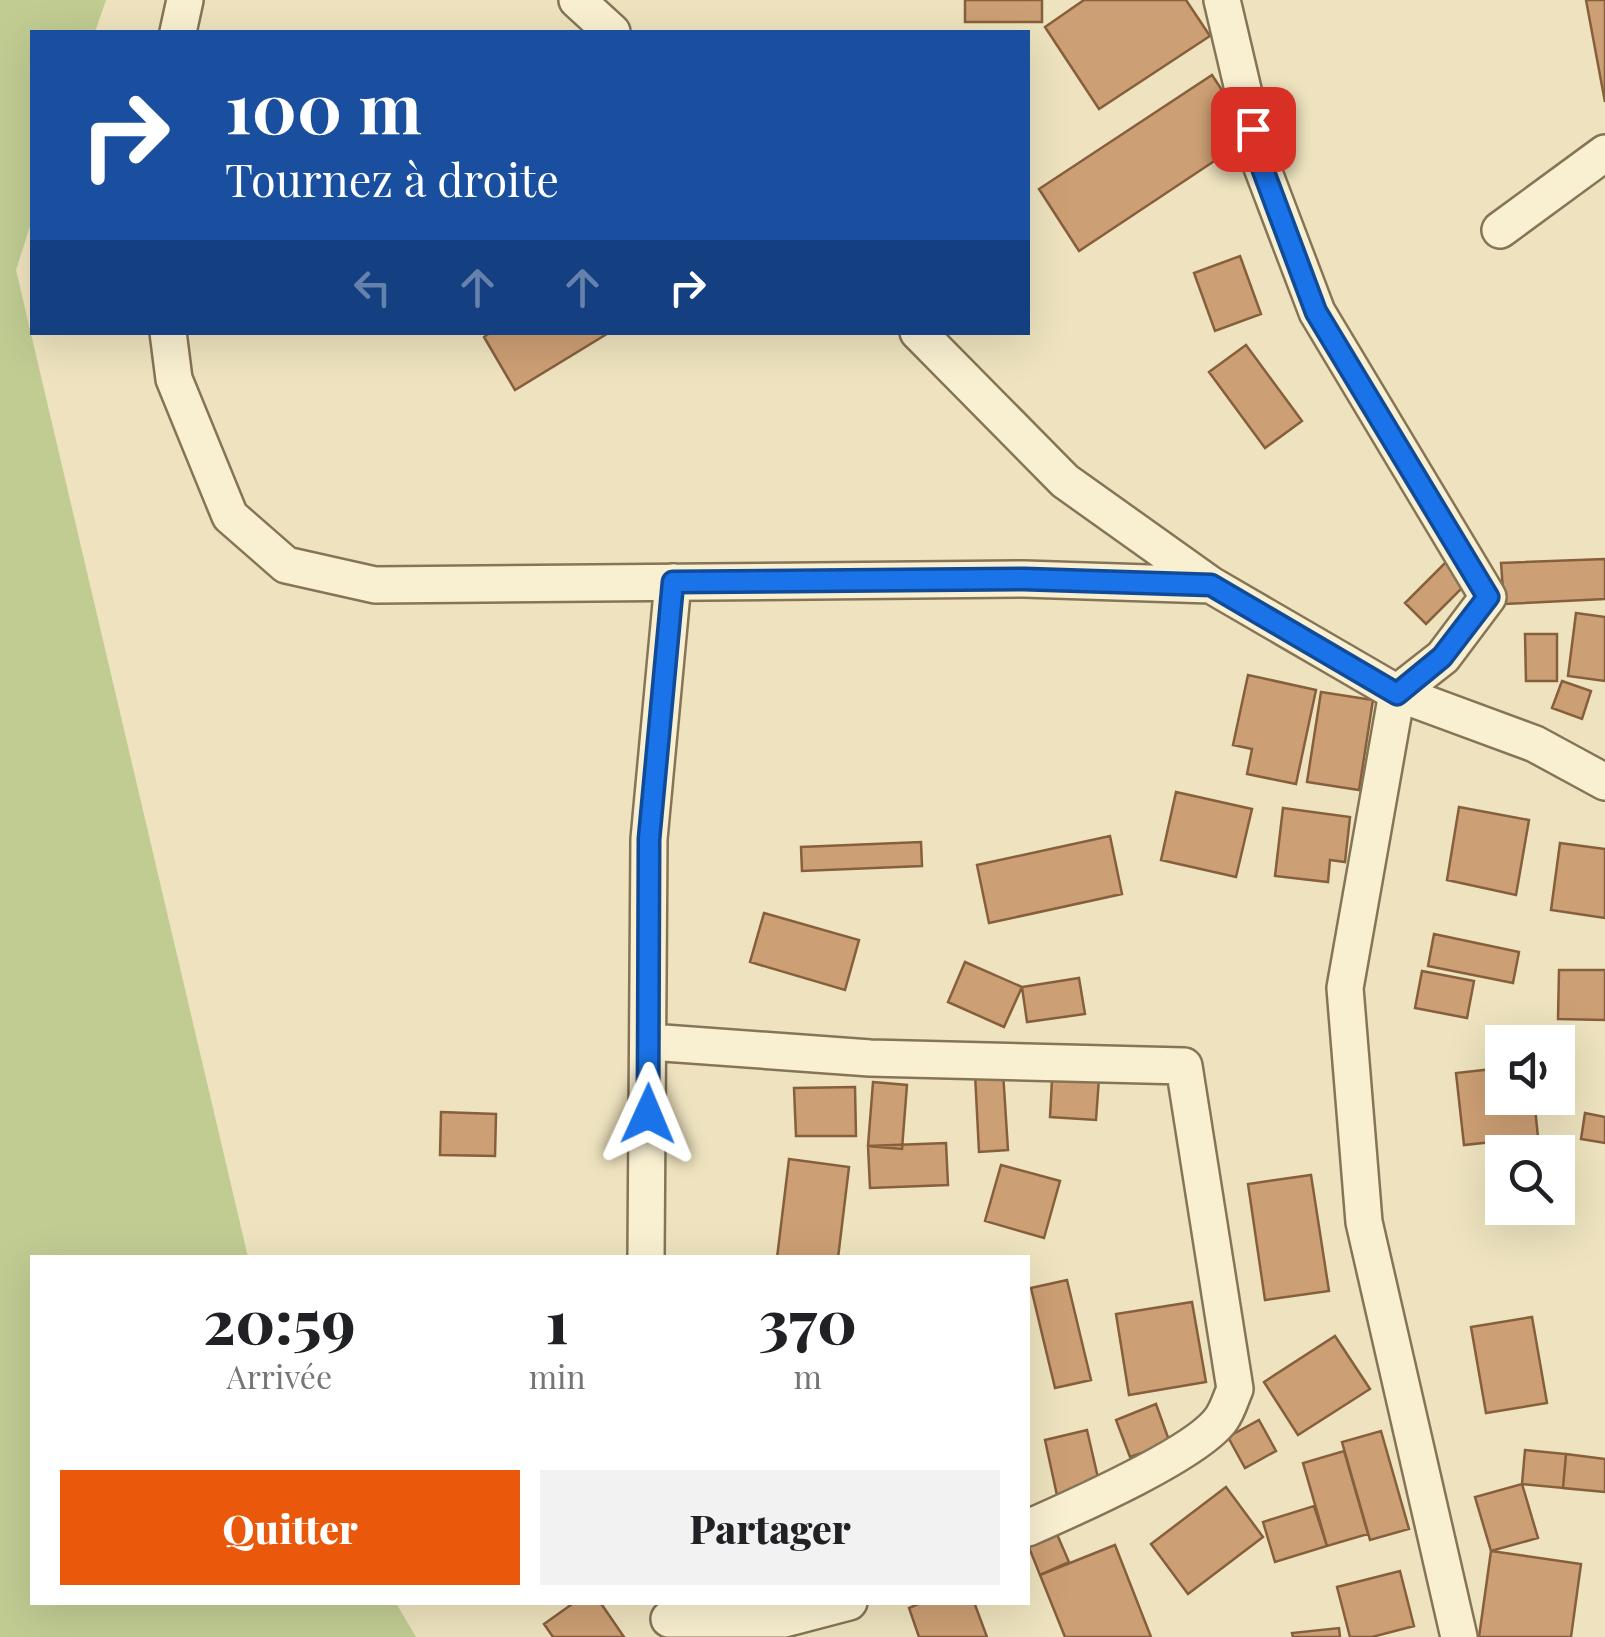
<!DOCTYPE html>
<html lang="fr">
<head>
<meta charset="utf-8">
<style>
  :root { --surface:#fff; --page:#f2f2f2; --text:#202124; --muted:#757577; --accent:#ea580c }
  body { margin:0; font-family:"Playfair Display",serif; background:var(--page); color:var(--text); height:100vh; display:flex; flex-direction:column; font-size:38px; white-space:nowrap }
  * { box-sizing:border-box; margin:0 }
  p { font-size:32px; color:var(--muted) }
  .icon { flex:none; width:55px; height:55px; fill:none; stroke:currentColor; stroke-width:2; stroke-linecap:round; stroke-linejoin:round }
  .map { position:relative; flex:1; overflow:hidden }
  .drawer { position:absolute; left:30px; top:1255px; width:1000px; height:350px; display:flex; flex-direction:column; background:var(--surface); border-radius:0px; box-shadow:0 10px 40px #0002 }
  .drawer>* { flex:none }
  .guide { position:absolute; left:30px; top:30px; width:1000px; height:305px; border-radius:0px; box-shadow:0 10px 40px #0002; background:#1a4fa0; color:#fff; overflow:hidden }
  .controls { position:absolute; left:1485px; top:1025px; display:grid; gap:20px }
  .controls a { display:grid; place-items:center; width:90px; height:90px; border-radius:0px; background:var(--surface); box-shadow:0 10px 40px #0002; font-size:50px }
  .pin { position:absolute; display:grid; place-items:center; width:85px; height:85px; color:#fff; margin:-42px; border-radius:20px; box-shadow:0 5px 15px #0006 }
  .me { position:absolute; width:110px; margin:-55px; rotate:1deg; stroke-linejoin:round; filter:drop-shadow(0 0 8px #0008) }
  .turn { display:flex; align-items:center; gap:35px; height:210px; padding:0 30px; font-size:45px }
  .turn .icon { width:130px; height:130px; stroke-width:2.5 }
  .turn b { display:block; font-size:70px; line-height:85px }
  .lanes { display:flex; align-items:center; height:95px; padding:0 30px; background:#0003; justify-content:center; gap:50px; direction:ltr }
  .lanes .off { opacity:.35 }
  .eta { display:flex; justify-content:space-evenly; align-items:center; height:170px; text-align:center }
  .eta b { font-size:60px; font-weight:800; line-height:70px }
  .cta { display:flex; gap:20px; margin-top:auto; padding:20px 30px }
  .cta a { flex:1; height:115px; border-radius:0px; background:var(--accent); color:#fff; font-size:40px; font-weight:800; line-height:115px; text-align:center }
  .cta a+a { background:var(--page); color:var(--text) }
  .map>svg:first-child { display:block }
</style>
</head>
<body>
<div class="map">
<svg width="1605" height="1637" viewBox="0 0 1605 1637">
  <rect width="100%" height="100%" fill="#eee3be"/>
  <path fill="#c1cc93" d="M0,0H106L95,32H32V220L16,270L248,1257L32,1258V1602L396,1603L416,1637H0Z"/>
  <path fill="#cd9f74" stroke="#865f3d" stroke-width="2.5" d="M965,0H1042V22H965Z
    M1084,0H1186L1210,36L1099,109L1045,27Z
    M1586,0H1605V102Z
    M1212,75L1252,136L1079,251L1039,189Z
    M1240,256L1261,314L1215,331L1194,273Z
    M491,332H610L515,390L484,337Z
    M1246,345L1302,421L1265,448L1209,372Z
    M1605,559V599L1504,604L1501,563Z
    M1447,561L1468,582L1426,624L1405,603Z
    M1576,613L1605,617V681L1568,676Z
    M1525,634H1557V681H1526Z
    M1248,675L1316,690L1296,784L1247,774L1252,749L1233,745Z
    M1562,681L1591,691L1582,719L1552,708Z
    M1321,692L1373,700L1359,790L1307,782Z
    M1176,792L1252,809L1236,877L1161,860Z
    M1459,807L1529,820L1516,895L1447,880Z
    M1283,808L1350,817L1345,862L1330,860L1328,882L1275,876Z
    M1110,836L1122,894L989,923L977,865Z
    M921,842L922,866L802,871L801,847Z
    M1560,843L1605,849V918L1551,910Z
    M764,913L859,940L845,990L750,962Z
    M1434,934L1519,952L1513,983L1428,966Z
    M965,962L1022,987L1004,1027L948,1002Z
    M1559,970H1605V1020L1558,1019Z
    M1422,971L1474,981L1467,1018L1415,1008Z
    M1079,978L1085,1014L1027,1022L1022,987Z
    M1053,1061L1100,1064L1096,1120L1050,1117Z
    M1502,1068V1098H1534L1538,1137L1464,1145L1456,1073Z
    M1003,1072L1008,1150L979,1152L975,1074Z
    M873,1082L907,1085L902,1149L868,1146Z
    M855,1087L856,1136H796L794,1088Z
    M441,1112L496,1114L495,1156L440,1155Z
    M1585,1113L1605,1117V1143L1581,1139Z
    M946,1143L948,1185L870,1188L868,1146Z
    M789,1159L849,1167L838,1258H777Z
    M1001,1165L1060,1181L1044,1238L985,1221Z
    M1311,1175L1329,1291L1265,1300L1248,1184Z
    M1067,1280L1091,1380L1055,1388L1031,1288Z
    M1192,1302L1206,1382L1129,1395L1116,1314Z
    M1532,1317L1547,1403L1486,1413L1471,1327Z
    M1335,1336L1370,1389L1298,1435L1264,1382Z
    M1156,1404L1170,1443L1130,1457L1116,1420Z
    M1259,1420L1276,1451L1245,1468L1228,1437Z
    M1087,1430L1101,1491L1058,1500L1045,1440Z
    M1381,1431L1409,1529L1370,1540L1342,1442Z
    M1525,1450L1566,1454L1563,1488L1522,1484Z
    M1344,1451L1368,1534L1327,1546L1303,1463Z
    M1566,1454L1605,1459V1492L1563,1488Z
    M1522,1484L1538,1538L1491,1551L1475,1497Z
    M1226,1487L1263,1537L1188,1594L1151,1544Z
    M1314,1506L1327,1546L1275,1562L1263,1522Z
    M1056,1532L1069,1562L1040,1575L1028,1545Z
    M1115,1545L1151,1637H1065L1040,1575Z
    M1491,1551L1581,1564L1571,1637H1479Z
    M1400,1571L1414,1626L1372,1637H1350L1337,1587Z
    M575,1602H600L624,1637H553L544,1624Z
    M923,1602H974L987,1637H919L909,1608Z
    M1339,1628L1340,1637H1293L1292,1633Z"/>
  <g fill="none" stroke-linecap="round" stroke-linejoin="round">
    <g stroke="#867457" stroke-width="40">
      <path id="street" d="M577,0L612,32
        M1222,0L1260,162L1317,312L1488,597L1443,657L1397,693L1345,988L1364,1222L1459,1637
        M178,32L185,0
        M1500,230L1605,153
        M168,332L174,379L230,516L286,565L375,585L1024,579L1211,585
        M918,332L1065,481L1211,585L1397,693L1535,744L1605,782
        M650,1042L870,1058L1184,1066L1235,1389C1231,1398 1228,1409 1222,1418C1199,1453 1071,1509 1028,1528
        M646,1258L649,839L673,582
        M669,1619H784L849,1602"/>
    </g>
    <use href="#street" stroke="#f9f0d1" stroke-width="35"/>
  </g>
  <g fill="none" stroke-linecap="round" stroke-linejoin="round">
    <g stroke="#114b97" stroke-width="25">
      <path id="route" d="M648,1114L649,839L673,582L1024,579L1211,585L1397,694L1442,657L1488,597L1316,312L1260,162L1253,129"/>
    </g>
    <use href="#route" stroke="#1a73e8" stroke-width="18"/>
  </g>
</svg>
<div class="controls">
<a><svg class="icon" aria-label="sound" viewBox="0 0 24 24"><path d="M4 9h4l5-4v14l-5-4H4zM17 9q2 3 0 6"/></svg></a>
<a><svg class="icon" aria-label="search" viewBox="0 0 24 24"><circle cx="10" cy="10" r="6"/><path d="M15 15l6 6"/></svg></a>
</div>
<div class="pin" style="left:1253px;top:129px;background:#d93025"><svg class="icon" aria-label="arrive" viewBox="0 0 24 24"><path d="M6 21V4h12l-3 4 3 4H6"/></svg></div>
<svg class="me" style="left:648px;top:1114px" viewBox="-20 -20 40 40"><path d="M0-17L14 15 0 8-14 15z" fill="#1a73e8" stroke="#fff" stroke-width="4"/></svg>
<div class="guide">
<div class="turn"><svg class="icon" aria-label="right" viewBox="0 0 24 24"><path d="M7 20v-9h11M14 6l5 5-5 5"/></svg><div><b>100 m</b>Tournez à droite</div></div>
<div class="lanes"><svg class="icon off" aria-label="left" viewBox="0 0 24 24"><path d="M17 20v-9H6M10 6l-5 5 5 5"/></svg><svg class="icon off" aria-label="ahead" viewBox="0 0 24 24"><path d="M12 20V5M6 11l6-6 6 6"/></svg><svg class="icon off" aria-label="ahead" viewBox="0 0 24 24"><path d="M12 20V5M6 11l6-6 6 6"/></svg><svg class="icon" aria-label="right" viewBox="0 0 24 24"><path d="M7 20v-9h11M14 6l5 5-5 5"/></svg></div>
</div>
<section class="drawer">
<div class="eta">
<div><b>20:59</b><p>Arrivée</p></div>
<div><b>1</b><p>min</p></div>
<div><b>370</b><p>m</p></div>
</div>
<div class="cta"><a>Quitter</a><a>Partager</a></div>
</section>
</div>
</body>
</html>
